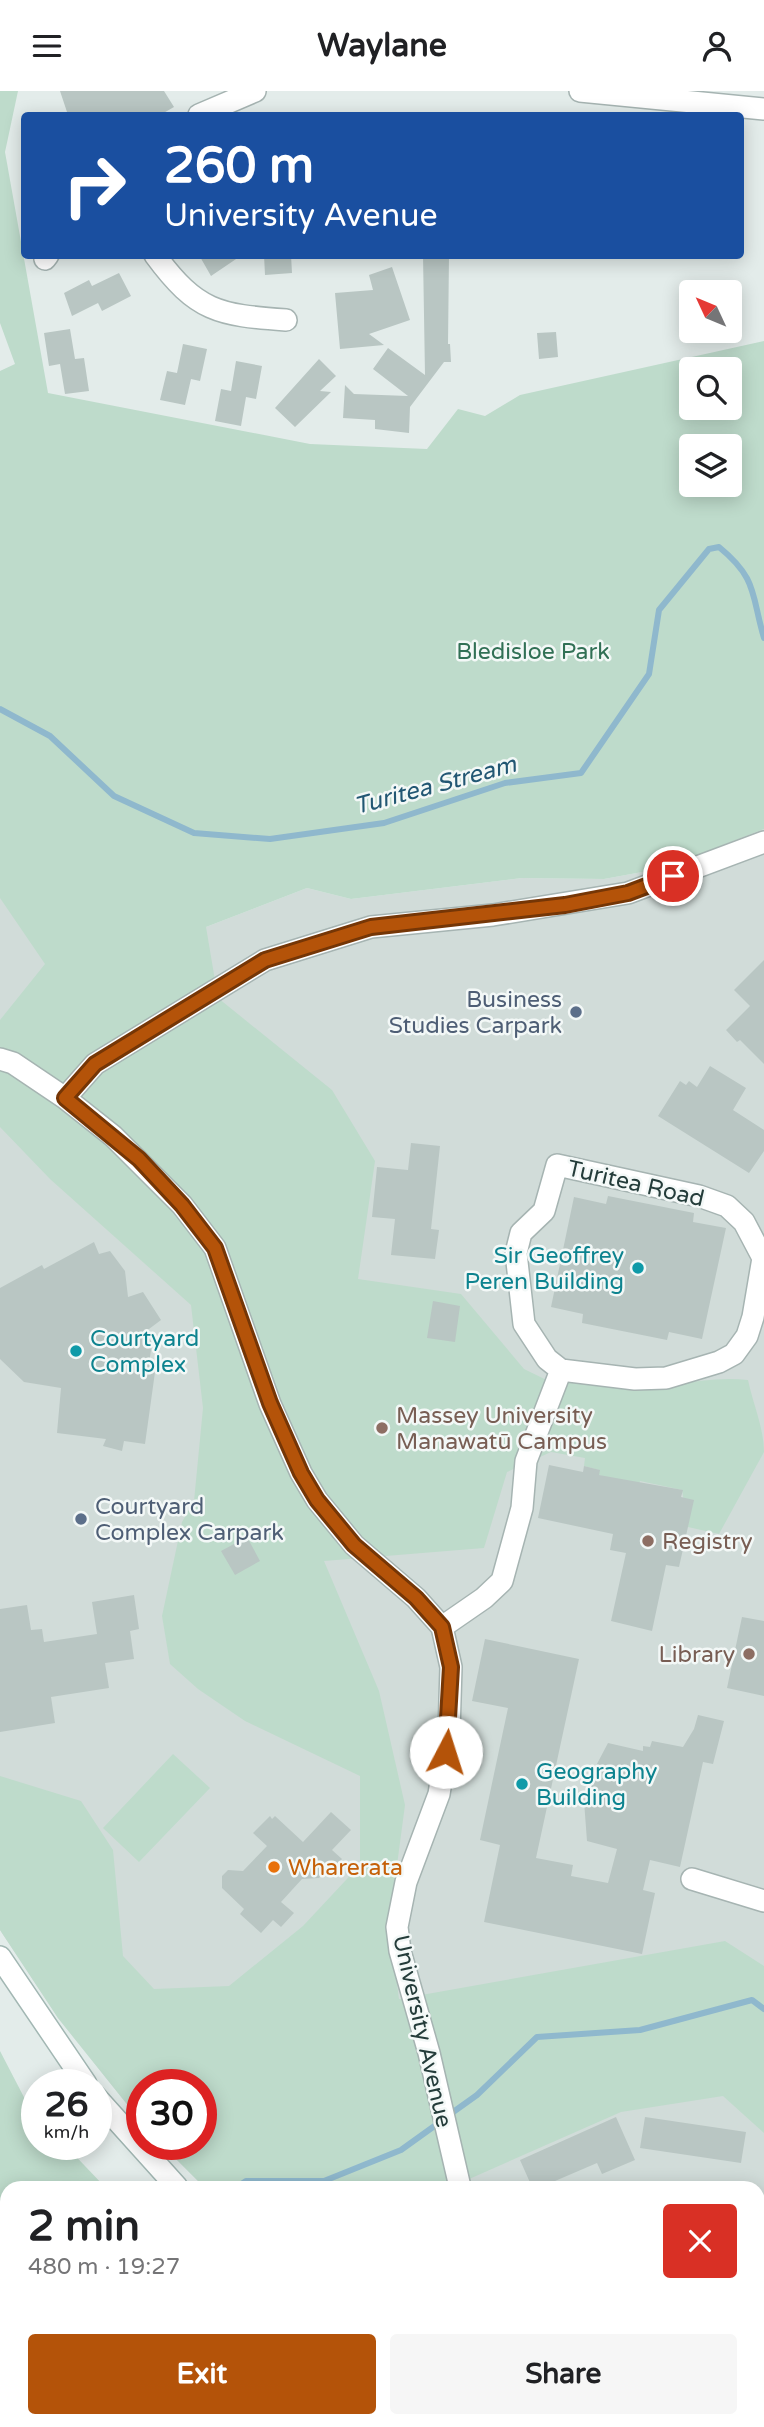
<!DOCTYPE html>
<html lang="en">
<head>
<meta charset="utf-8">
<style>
  :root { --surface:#fff; --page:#f6f6f6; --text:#202124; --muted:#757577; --accent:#b45309 }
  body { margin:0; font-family:"Varela Round",sans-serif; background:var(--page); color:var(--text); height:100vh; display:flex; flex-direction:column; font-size:26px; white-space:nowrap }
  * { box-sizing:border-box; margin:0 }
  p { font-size:23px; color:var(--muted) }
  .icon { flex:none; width:38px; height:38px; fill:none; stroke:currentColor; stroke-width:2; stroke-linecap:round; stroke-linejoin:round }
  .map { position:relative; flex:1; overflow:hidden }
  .drawer { position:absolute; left:0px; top:2090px; width:765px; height:247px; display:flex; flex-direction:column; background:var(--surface); border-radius:21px 21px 0 0; box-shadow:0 4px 18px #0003 }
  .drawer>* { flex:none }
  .hud { position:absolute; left:21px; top:21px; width:723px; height:147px; border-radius:7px; box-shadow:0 4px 18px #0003; background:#1a4fa0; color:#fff; overflow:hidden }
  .needle { width:46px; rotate:314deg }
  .fabs { position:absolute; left:679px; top:189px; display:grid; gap:14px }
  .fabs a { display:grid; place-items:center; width:63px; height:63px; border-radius:7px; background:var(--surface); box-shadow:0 4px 18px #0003; font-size:35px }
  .speed { position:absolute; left:21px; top:1978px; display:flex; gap:14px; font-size:35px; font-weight:700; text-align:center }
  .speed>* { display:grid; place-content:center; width:91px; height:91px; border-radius:50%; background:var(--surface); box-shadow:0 4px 18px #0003; line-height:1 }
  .speed small { font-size:18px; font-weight:400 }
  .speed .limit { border:10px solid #d22; background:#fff; color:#111 }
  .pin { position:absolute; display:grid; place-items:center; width:60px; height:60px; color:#fff; margin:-30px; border:4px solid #fff; border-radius:50%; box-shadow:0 2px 7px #0007 }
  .me { position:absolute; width:77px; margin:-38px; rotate:5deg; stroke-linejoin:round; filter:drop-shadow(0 0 5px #0008) }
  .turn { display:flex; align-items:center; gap:24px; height:147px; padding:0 28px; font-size:32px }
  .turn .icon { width:91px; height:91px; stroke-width:2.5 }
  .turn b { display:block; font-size:49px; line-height:60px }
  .round { display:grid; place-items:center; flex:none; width:74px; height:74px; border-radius:7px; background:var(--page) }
  .headline { display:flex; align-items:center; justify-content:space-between; height:119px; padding:0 28px }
  h1 { font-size:42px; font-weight:700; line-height:52px }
  .action { display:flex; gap:14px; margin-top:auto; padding:14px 28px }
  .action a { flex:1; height:80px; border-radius:7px; background:var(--accent); color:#fff; font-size:28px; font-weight:700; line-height:80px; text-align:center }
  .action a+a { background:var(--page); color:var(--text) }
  header { display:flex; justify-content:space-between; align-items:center; height:91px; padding:0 28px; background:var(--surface); font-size:32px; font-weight:700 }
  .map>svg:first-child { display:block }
</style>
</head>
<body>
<header><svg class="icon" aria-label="menu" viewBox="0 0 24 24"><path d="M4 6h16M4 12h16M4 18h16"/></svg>Waylane<svg class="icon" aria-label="person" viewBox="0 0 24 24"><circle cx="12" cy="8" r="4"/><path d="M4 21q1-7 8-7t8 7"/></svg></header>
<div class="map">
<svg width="764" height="2336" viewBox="0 0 764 2336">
  <rect width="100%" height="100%" fill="#e3ecea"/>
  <path fill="#d1dcd9" d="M0,646L206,836L307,797L351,808L522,787L604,788L664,777L764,738V2336H579L564,2329H758V2096H204L161,2053H201V1993H142V2032L58,1927L0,1839Z"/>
  <path fill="#bedbcb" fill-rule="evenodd" d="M0,0H18L5,61L48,302L310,353L427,358L458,318L485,325L520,304L764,250V738L664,777L604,788L522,787L351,808L307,797L206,836L218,907L332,999L375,1070L358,1188L461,1203L524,1278L563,1297L566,1292C583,1288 602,1296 619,1297C663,1299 704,1284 748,1289C753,1313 764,1337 764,1361L719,1443L688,1436L682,1399L640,1390L638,1397L599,1384V1379L584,1375L585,1367L551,1361L507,1381L484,1457L324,1470L379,1600L405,1714L389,1834L399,1908L725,1850L764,1875V2042L723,2005L621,2021L451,2096H204L161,2053H201V1993H142V2032L58,1927L0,1839V1685L81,1710L113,1759L123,1865L154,1898L229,1895L303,1835L360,1774V1685L245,1630L198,1598L170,1573L162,1525L182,1431L194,1410L203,1317L191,1214L50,1088L0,1036V929L45,873L0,807V280L15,273L0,232ZM691,278H730V317H691ZM691,355H730V394H691Z
    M173,1663L210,1697L139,1771L103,1737Z
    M0,1960L27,2012L37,2023V2053H64L105,2096H7V2329H246V2336H0Z
    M384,2329H427L434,2336H385Z
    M565,2329H736L763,2336H580Z"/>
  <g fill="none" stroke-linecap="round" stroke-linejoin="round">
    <path stroke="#8fb8cd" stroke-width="6" d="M0,618L50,645L114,705L194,742L270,748L384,732L505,692L581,682L649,583L659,519L709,458L719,456C758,488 751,503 764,547
      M449,2024L477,2004L537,1946L640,1939L752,1909L764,1918
      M237,2096L246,2090H324L401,2059L440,2031
      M96,2329L98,2336"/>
  </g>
  <path fill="#b9c6c3" d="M60,0H164L174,16L160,24H68Z
    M199,164H242L211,185Z
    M264,164H291L292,182L265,184Z
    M423,164H449L448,253H450L451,271H444L410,316L409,342L375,338V329L343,327L345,294L354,303L408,305L373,278L388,257L425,284Z
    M392,176L410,229L369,243L384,254L340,258L335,202L373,199L369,184Z
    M119,182L131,205L102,220L98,212L72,225L64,202L89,189L92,195Z
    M70,238L75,268L84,267L89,300L65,303L60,273L49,275L44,242Z
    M556,241L558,266L539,268L537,242Z
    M183,253L207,258L200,290L191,288L185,314L160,309L167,280L177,282Z
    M319,268L336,285L320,300L331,301L295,336L275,317Z
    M236,270L262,275L256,308L246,306L241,335L215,330L221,298L231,300Z
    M764,869V973L740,949L737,951L726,939L750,915L734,899Z
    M710,975L746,997L733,1019L764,1039V1060L749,1082L658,1025L680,990L686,994L689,990L697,996Z
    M411,1052L440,1055L431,1138L439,1139L435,1168L391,1164L395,1128L372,1126L377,1076L408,1079Z
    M608,1105L694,1122L693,1131L726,1137L702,1248L669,1241L667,1249L582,1232L583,1223L551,1216L574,1106L606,1113Z
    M94,1151L99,1163L110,1160L125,1180L128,1206L143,1201L161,1229L145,1241L152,1252L149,1273L156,1274L145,1353L124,1350L122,1360L103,1355L106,1348L57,1342L61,1297L24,1291L0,1268V1197L42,1174L44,1178Z
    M433,1210L460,1215L455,1251L427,1247Z
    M549,1374L583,1381L584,1375L600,1379L599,1384L683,1399L681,1406L694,1409L679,1476L666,1474L652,1540L611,1530L626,1462L610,1459L613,1443L538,1427Z
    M247,1446L260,1470L235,1484L221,1460Z
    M134,1504L139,1538L130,1540L134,1568L105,1572L109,1597L51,1606L55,1632L0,1641V1518L27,1514L31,1539L42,1538L44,1551L97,1543L92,1511Z
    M742,1526L764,1530V1605L727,1597Z
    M485,1548L579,1568L536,1767L573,1774L571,1785L608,1792L617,1758L587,1750L584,1710L589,1688L608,1652L643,1660V1655L650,1656L652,1650L683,1656L694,1638L698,1624L724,1630L713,1673L703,1671L680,1776L650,1769L643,1799L655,1802L642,1863L484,1831L500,1754L480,1749L508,1617L472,1610Z
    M331,1721L351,1739L332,1759L342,1768L330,1781L327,1778L319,1787L302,1788L281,1811L294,1822L281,1836L273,1829L261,1842L240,1823L244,1818L222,1797V1785L228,1779L243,1780L267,1755L253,1742L270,1725L272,1728L275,1725L303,1751Z
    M616,2026L635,2069L602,2083L597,2072L541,2096H532L520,2069Z
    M645,2026L746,2041L741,2072L640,2057Z"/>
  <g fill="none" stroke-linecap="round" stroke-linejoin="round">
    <g stroke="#a6b4b2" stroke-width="24">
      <path id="street" d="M580,0L764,18
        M199,24L255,0
        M155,164C197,221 218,224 286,229
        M45,168L48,164
        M0,968L13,972L65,1007L113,1045L182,1114L215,1157L270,1313L301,1382L317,1409L354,1454L416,1507L442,1536L451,1576L449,1641L439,1703L406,1791L397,1836L400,1860L429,1962L460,2096
        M65,1007L95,973L265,869L371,836L493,824L628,802L764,751
        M557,1074L699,1105L727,1115L744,1131L763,1167L753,1226L747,1245L734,1263L719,1271L666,1287L635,1288L561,1279L547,1268L524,1233L516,1162L521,1142L544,1120Z
        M442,1536L484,1507L502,1490L522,1417L526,1370L561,1279
        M692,1788L764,1810
        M758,2320L764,2322
        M534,2329L547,2336"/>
    </g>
    <g stroke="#a2b7b3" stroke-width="24">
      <path id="secondary" d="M0,1866L86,1993
        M96,2006L177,2096
        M479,2329L494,2336"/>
    </g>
    <use href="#street" stroke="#fff" stroke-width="21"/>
    <use href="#secondary" stroke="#fff" stroke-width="21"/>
  </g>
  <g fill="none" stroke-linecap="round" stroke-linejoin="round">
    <g stroke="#753606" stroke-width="18">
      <path id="route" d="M446,1661L451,1576L442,1536L416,1507L354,1454L317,1409L301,1382L270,1312L215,1157L182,1114L139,1068L65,1007L95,973L265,869L371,836L565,814L628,802L673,785"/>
    </g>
    <use href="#route" stroke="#b45309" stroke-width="12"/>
  </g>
  <g fill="#5c6f8a" stroke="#f3f8f7" stroke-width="2.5">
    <circle cx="576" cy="921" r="7"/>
    <circle cx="81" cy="1428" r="7"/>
  </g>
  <g fill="#0f9aa8" stroke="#f3f8f7" stroke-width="2.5">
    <circle cx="638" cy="1177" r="7"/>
    <circle cx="76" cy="1260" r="7"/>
    <circle cx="522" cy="1693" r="7"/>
  </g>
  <g fill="#8d6e63" stroke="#f3f8f7" stroke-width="2.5">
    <circle cx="382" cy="1337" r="7"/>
    <circle cx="648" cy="1450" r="7"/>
    <circle cx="749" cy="1563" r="7"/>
  </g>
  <circle fill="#e8710a" stroke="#f3f8f7" stroke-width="2.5" cx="274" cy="1776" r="7"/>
  <g text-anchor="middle" stroke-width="5" stroke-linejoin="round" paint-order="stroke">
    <g font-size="23" fill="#317055" stroke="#f3f8f7">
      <text x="533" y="568">Bledisloe Park</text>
    </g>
    <g font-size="23" fill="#4e5e75" stroke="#f3f8f7" text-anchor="end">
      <text x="562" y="916">Business<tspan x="562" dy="26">Studies Carpark</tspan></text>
      <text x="95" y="1423" text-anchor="start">Courtyard<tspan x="95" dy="26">Complex Carpark</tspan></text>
    </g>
    <g font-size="23" fill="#243c3a" stroke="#f3f8f7">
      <text transform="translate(636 1092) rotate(13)" y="8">Turitea Road</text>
      <text transform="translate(423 1940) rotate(77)" y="8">University Avenue</text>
    </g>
    <g font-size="23" fill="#0d838f" stroke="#f3f8f7" text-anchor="start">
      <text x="624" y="1172" text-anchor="end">Sir Geoffrey<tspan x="624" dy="26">Peren Building</tspan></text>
      <text x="90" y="1255">Courtyard<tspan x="90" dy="26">Complex</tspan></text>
      <text x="536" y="1688">Geography<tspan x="536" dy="26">Building</tspan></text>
    </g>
    <g font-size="23" fill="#785e54" stroke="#f3f8f7" text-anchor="start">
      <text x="396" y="1332">Massey University<tspan x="396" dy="26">Manawatū Campus</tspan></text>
      <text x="662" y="1458">Registry</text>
      <text x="735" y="1571" text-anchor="end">Library</text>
    </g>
    <g font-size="23" fill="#c56008" stroke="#f3f8f7" text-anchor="start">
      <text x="288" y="1784">Wharerata</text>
    </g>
    <g font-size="24" font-style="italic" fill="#225773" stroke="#f3f8f7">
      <text transform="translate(435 694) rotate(-15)" y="8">Turitea Stream</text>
    </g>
  </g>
</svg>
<div class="fabs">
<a><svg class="needle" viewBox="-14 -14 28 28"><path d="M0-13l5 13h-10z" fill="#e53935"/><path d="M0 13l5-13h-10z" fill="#757577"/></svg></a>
<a><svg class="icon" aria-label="search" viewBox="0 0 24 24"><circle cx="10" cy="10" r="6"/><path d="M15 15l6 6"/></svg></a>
<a><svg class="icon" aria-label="layers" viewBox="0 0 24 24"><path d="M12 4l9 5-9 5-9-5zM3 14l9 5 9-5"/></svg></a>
</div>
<div class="speed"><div>26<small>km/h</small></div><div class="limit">30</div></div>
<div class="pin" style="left:673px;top:785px;background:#d93025"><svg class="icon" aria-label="arrive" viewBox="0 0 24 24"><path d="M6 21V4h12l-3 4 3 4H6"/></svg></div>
<svg class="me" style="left:446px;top:1661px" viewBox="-20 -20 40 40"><circle r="19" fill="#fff"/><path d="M0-13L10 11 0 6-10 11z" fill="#b45309"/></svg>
<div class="hud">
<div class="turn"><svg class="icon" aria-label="right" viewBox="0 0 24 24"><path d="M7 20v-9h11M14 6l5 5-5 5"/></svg><div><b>260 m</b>University Avenue</div></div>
</div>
<section class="drawer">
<div class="headline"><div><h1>2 min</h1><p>480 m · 19:27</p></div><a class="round" style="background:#d93025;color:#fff"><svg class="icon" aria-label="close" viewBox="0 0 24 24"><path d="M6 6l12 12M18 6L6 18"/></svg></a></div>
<div class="action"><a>Exit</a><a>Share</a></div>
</section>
</div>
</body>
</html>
